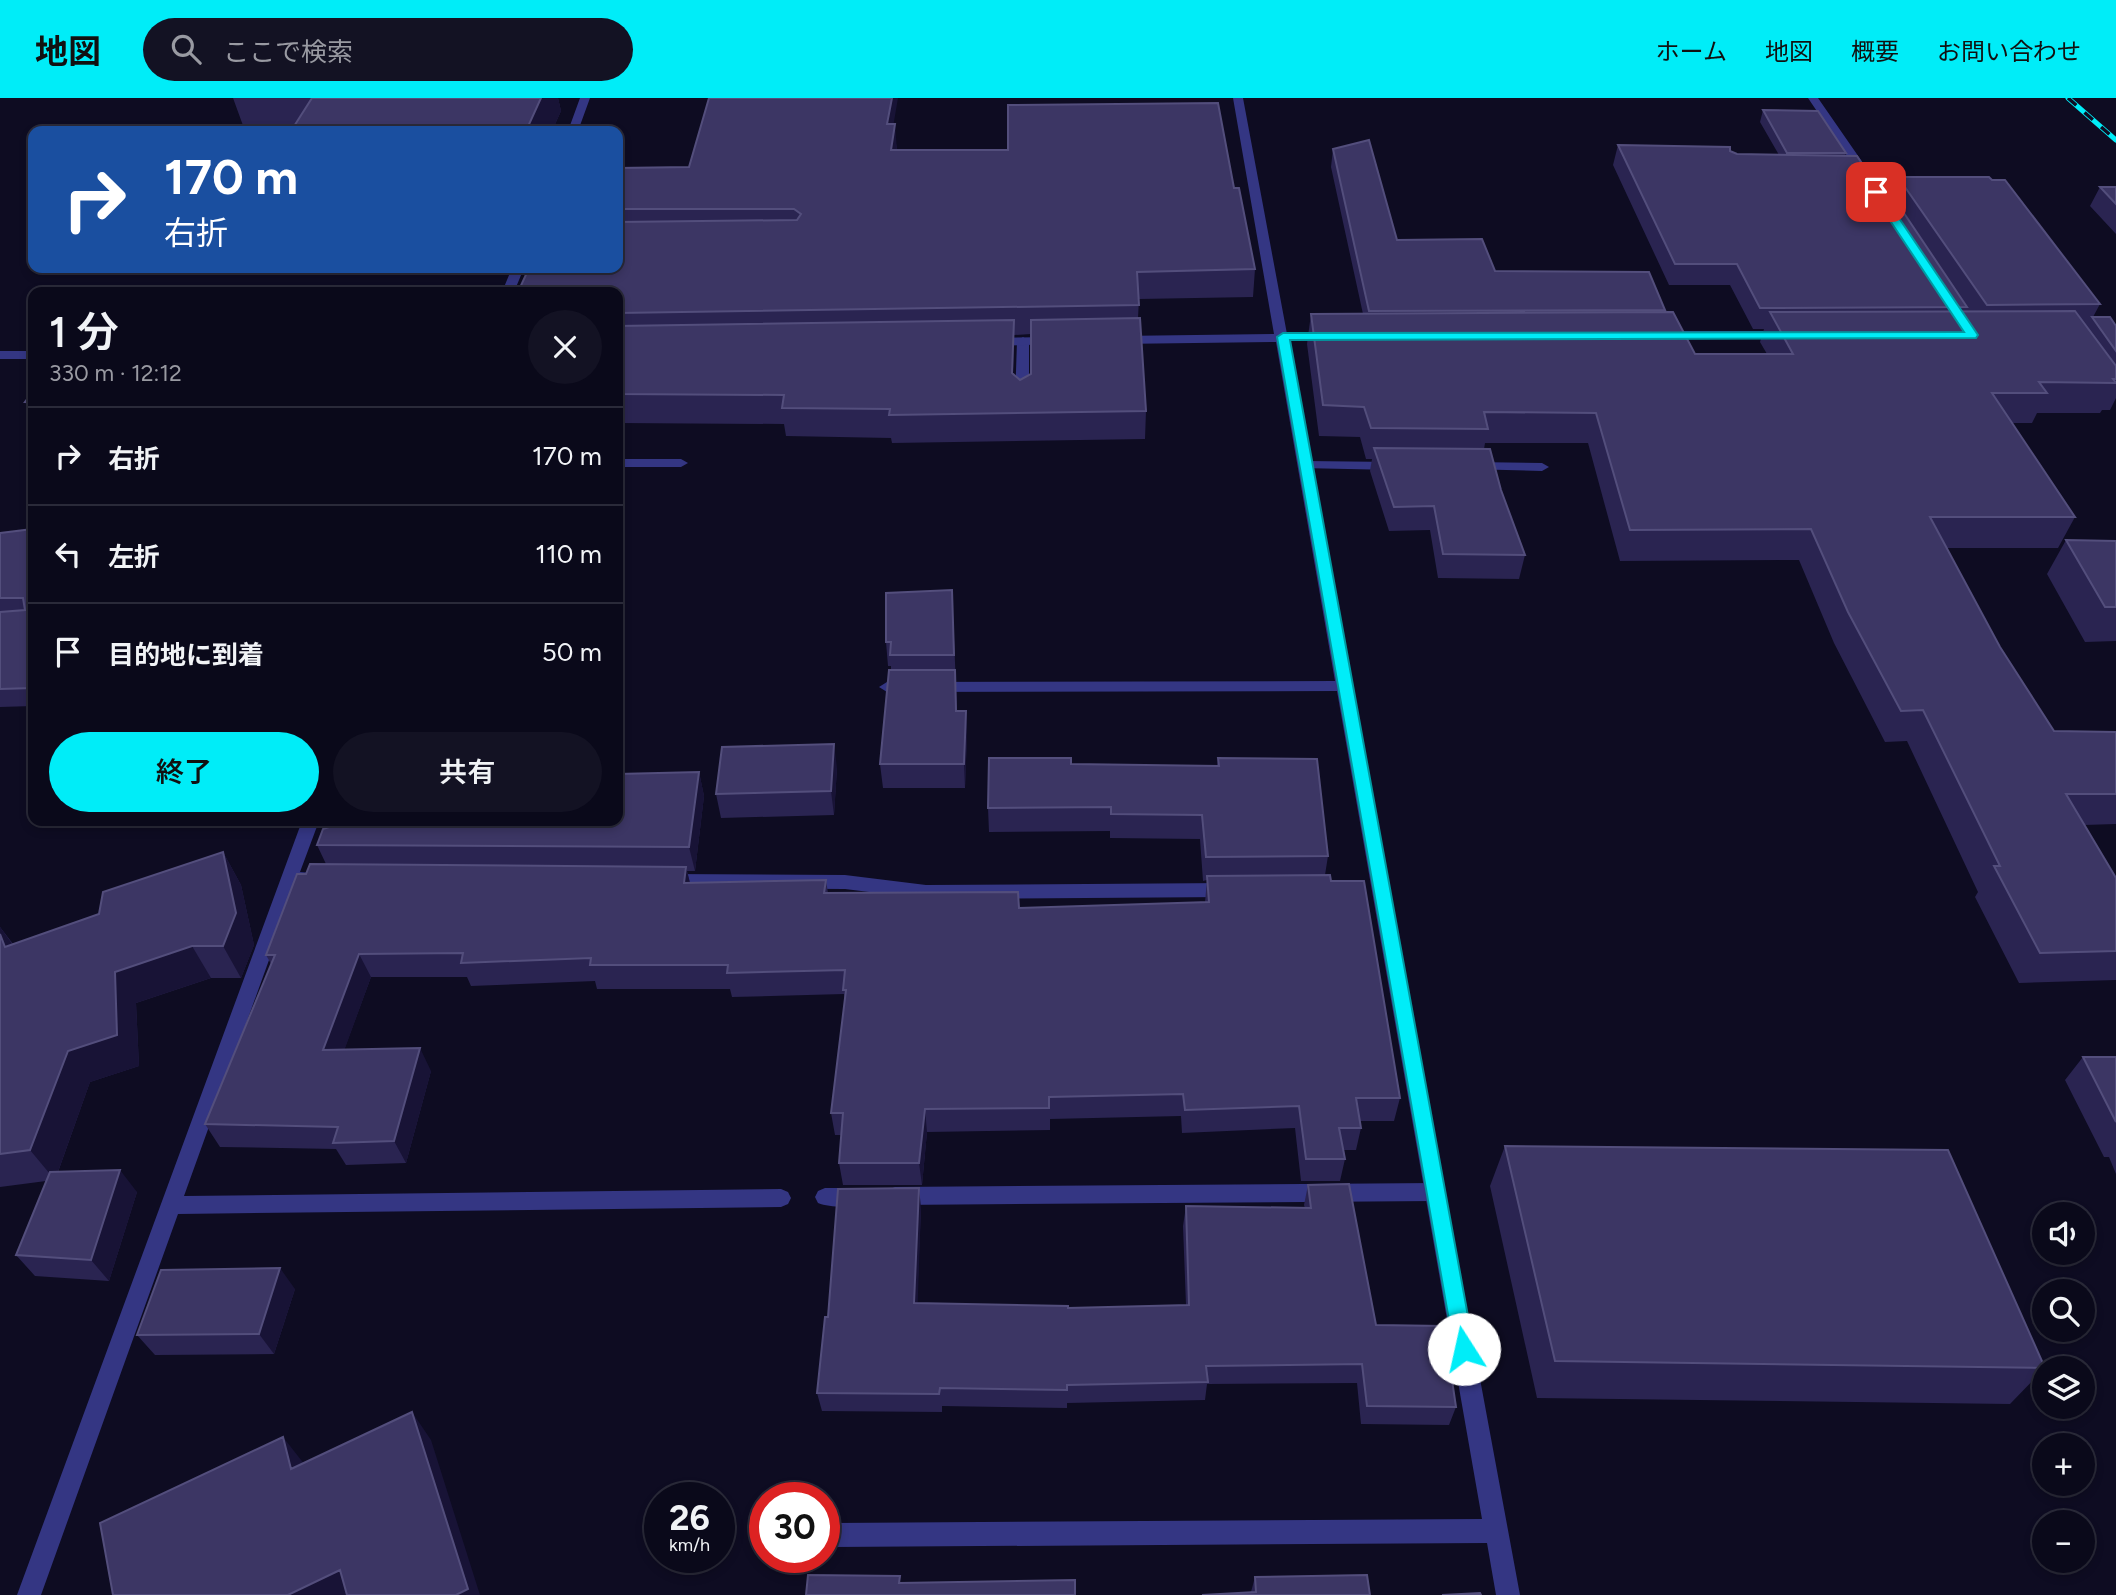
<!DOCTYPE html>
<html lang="ja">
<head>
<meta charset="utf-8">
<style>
  :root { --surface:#0a091a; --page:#131223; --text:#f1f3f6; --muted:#999aa2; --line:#2a2a39; --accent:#00edf8 }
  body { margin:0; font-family:Figtree,"Noto Sans JP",sans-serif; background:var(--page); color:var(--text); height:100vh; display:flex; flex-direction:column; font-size:26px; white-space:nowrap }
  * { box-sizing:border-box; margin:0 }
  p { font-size:23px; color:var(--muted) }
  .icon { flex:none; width:38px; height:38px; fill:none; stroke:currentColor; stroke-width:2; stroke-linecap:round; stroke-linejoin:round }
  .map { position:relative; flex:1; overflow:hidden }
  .sheet { position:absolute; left:28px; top:189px; width:595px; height:539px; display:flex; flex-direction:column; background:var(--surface); border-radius:14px; box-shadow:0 4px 10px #0003,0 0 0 2px var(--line) }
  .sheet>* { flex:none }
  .hud { position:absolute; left:28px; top:28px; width:595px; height:147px; border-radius:14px; box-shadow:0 4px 10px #0003,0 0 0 2px var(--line); background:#1a4fa0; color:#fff; overflow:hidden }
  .fabs { position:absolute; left:2032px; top:1104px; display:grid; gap:14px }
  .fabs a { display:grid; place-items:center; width:63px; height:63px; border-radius:50%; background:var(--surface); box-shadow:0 4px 10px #0003,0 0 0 2px var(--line); font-size:35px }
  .speed { position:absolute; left:644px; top:1384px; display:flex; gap:14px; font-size:35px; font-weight:700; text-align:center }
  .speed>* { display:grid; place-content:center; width:91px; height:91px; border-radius:50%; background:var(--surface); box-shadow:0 4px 10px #0003,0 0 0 2px var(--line); line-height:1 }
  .speed small { font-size:18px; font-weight:400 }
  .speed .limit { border:10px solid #d22; background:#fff; color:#111 }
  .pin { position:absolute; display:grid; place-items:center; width:60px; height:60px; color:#fff; margin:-30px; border-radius:14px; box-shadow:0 4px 10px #0006 }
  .me { position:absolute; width:77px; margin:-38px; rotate:350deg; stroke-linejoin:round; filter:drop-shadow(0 0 5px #0008) }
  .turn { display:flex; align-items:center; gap:24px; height:147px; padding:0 21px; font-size:32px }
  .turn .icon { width:91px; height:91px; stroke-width:2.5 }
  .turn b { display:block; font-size:49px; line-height:60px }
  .round { display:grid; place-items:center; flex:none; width:74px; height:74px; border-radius:37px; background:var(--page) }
  .head { display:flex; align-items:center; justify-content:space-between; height:119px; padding:0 21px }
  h1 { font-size:42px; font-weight:600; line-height:52px }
  .action { display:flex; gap:14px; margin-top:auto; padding:14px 21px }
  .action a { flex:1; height:80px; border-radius:42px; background:var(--accent); color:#111; font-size:28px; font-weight:600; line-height:80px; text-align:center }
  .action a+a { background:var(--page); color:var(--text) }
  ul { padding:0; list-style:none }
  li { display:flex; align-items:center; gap:21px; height:98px; padding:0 21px; border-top:2px solid var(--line) }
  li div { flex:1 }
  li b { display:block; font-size:26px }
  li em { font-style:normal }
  header { display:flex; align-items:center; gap:42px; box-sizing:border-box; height:98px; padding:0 35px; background:var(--accent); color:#111 }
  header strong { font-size:33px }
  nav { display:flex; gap:38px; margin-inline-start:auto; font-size:24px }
  .search { width:490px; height:63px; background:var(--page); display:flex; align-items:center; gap:18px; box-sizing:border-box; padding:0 24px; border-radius:38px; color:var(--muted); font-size:26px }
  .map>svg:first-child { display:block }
</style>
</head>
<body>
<header>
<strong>地図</strong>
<div class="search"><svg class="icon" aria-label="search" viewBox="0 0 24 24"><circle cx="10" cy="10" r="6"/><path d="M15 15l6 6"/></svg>ここで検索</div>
<nav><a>ホーム</a><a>地図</a><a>概要</a><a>お問い合わせ</a></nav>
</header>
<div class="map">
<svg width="2116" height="1497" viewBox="0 0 2116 1497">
  <rect width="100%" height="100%" fill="#0e0c22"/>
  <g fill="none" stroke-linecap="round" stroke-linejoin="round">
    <path fill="#343683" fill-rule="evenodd" d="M1023,239L1029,243V303L1022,307L1015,303L1017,243Z
      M618,361H681L688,365L681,369H618Z
      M1306,363L1394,364L1401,368L1394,372L1301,370L1299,367Z
      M1471,364L1542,365L1549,369L1542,373L1466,371V365Z
      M1436,1085L1443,1088L1446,1094L1443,1100L1436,1103L895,1107L888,1104L885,1098L888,1092L895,1089Z
      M825,1090H860L867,1093L870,1099L867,1105C854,1110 831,1110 818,1105L815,1099L818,1093Z"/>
    <path fill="#343683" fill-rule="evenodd" d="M580,0H590L578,33H568Z
      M1233,0H1243L1287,236L1332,235L1338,239L1332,243H1288L1520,1497H1496L1487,1445L833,1449L824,1445L825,1429L833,1425L1482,1421L1337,593L887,594L879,589L887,584L1335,583L1276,244L1118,246L1112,242L1118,238L1274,236Z
      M1808,0H1818L1872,78L1870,80H1862Z
      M512,170H524L514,194H502Z
      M1664,233H1787L1793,237L1787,241L1659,240L1658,237Z
      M1055,239L1061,243L1060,246L992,248L986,244L992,240Z
      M0,253H33V261H0Z
      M302,723H319L300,774L325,776L328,781L325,786L296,787L184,1098L781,1091L788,1094L791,1100L788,1106L781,1109L178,1116L41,1497H17Z
      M665,776L845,777L926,787L1228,785L1234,787L1237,792L1234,797L1228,799L926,801L845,791L665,790L659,788L656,783L659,778Z"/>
    <g stroke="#00edf8" stroke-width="5">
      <path id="rail" d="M2068,0L2116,42"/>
    </g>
    <use href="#rail" stroke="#0e0c22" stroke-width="3.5" stroke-dasharray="11" stroke-linecap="butt"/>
  </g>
  <path fill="#2a2451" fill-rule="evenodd" d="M233,0H558L561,13L552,33H245Z
    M1763,12L1846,55L1845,58L1891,97L1898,79L2100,206L2093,219L2116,228V300L2110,312H2102L2100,315H2037L2032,325H2012L2075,419L2058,450H1947L2000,549L2054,633L2116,634V726L2084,727L2116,780V882L2019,885L1975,799L1978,794L1907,643L1885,644L1834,545L1799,462L1620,463L1588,345H1485L1484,351L1525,457L1519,481L1438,480L1430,432L1389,433L1370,373L1372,361H1366L1360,339L1319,338L1307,246L1311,216H1363L1331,69L1333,51L1397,142L1495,173L1665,212L1664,214L1695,256H1767L1760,244L1764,231H1753L1730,187H1669L1613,67L1618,47L1737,56L1779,57L1760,24Z
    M893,26L897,52L1234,90L1255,171L1253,199L1139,201L1138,220L1146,313L1145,341L892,345L891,340L786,338L784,326L618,325V70L689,69ZM1031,236V276L1020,282L1013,277L1014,237Z
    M2100,89H2116V136L2090,108Z
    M33,293V319L25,304Z
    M33,431V608L0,609V435Z
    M2066,442L2116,443V543L2085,544L2047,476Z
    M953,516L957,613H966L967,637L965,690H883L880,666L891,572V568H888L886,544Z
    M1218,660L1328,758L1325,777L1331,783L1400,1000L1394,1023H1360L1361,1030L1356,1052H1344L1345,1061L1340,1083H1301L1295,1030L1182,1035L1181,1018L1050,1021V1032L927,1034L922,1087H843L839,1065L842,1037H835L831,1015L845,903L844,896L732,899L730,891H597L595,883L471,888L467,879H371L344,952L431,973L406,1065L346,1067L336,1051L220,1049L205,1026L271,866L266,857L306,776L326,766L317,747L699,674L704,698L695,773H687L690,785L826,782L828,795L1019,810L1205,804L1207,782L1203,783L1200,741L1110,740V733L989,734L988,710L1071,666L1217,668Z
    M837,670L834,717L721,720L716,696Z
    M223,754L241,787L254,847L241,880H211L136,905L139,968L90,984L58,1074L137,1094L109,1183L35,1178L16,1157L46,1083L0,1089V829L13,846L99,816Z
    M2083,959H2116V1076L2109,1059H2104L2065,982Z
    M1505,1048L2045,1270L2010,1306L1537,1300L1490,1088Z
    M1308,1087L1376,1227L1456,1309L1449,1327L1361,1326L1357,1285L1207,1286L1205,1302L1067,1305V1310L942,1308V1314L822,1313L817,1295L828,1219L921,1110L917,1205L1068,1210L1186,1207L1183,1128L1186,1108L1305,1110L1304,1107Z
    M295,1191L274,1256L155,1257L137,1237Z
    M1255,1479L1370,1497L1251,1494Z"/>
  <path fill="#181336" d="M541,0H558L561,13L552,33H526Z
    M892,0H898L889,53L887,26Z
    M895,26L897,53L891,52Z
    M1014,222V250L1012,304V275Z
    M966,613L967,637L965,690L964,666Z
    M834,646L837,670L834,717L831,693Z
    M699,674L704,698L695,773L689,749Z
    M223,754L241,787L254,847L241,880L223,848Z
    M686,769L692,793L684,785Z
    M0,829L18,854L5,849L0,836Z
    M192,848L211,880L136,905L139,968L90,984L55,1082L30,1052L68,953L115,874Z
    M359,856L371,879L336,975L323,952Z
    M420,950L431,973L406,1065L394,1043Z
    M925,1011L927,1034L922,1087L919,1065Z
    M120,1072L137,1094L109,1183L91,1162Z
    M919,1090L921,1110L917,1224L914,1205Z
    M280,1170L295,1191L274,1256L259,1236Z
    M412,1314L431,1342L480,1497H456Z
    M283,1339L305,1367L291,1371Z
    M340,1472L361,1497H288Z"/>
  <path fill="#3c3664" stroke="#534e7c" stroke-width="2" d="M312,0H541L526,33H291Z
    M709,0H892L887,26H895L891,52H1008V7L1218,5L1234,90H1239L1255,171L1137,174L1139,207L618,215V194H518L529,170H618V124L797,122L801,116L794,111H618V70L689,69Z
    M1763,12L1818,13L1846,55H1787Z
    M1369,42L1397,142L1482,141L1495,173L1649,174L1665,212L1369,213L1333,51Z
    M1618,47L1730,49V53L1737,56L1857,58L1872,81H1881L1967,209L1760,210L1737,166H1675Z
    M1898,79H1989L1992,82H2005L2100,206L1987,207Z
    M2100,89H2116V106Z
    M2075,213L2116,268V281H2113L2116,285L2039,284L2047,295H1992L2075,419H1930L2000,549L2054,633L2116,634V696H2066L2116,780V853L2040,855L1994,768H2000L1923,612L1901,613L1848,514L1811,431L1630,432L1596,315L1484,314L1488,331L1371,330L1364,309L1323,307L1311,216L1673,214L1695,256H1793L1770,214Z
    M2092,219H2110L2116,228V253Z
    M1140,220L1146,313L889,317L890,311L782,310L784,297L618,296V228L1014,222L1012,275L1020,282L1031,276V222Z
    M33,293V304H25Z
    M1374,350L1490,351L1501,392L1525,457L1443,456L1434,408L1394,409Z
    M33,431L32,438H33V590L0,591V514L25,512L23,500H0V435Z
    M2066,442L2116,443V509H2105Z
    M952,492L954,557H890L891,544H886V495Z
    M889,572H955L956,613H966L964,666H880Z
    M834,646L831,693L716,696L722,649Z
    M989,660H1071V666L1219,668L1218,660L1317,661L1328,758L1206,759L1202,717L1111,716V709L988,710Z
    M699,674L689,749L317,747L323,731L347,723H618V676Z
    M223,754L236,815L223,848H192L115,874L117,937L68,953L30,1052L0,1056V836L5,849L99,816L103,794Z
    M310,766L686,769L684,785L826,782L824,795L1018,794L1019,810L1209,804L1207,778L1330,777L1331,783H1364L1400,1000H1356L1361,1030H1339L1345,1061H1306L1299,1008L1185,1012L1183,996L1049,999V1010L925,1011L919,1065H839L843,1015H831L846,892H843L845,872L727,875L728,867H590L591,860L461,865L463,855L359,856L323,952L420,950L394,1043L333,1045L338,1029L205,1026L275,857H266L297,776H306Z
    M2083,959H2116V1024Z
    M1505,1048L1948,1052L2045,1270L1555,1263Z
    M120,1072L91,1162L16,1157L50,1074Z
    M1349,1086L1376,1227L1444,1228L1456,1309L1367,1308L1362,1266L1206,1268L1208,1284L1067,1287V1292L940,1290L939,1296L817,1295L825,1219H828L838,1091L919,1090L914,1205L1068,1208V1210L1189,1207L1186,1108L1311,1110L1308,1087Z
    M280,1170L259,1236L137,1237L161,1172Z
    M412,1314L468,1491L456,1497H347L340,1472L288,1497H113L100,1425L283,1339L291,1371Z
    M808,1477L900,1478L899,1485L1075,1482V1497H806Z
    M1367,1477L1370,1497H1202L1256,1494L1255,1479Z
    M1480,1495L1481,1497H1442Z"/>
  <path fill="#00edf8" stroke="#009aa1" stroke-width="2" d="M1872,92H1880L1978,237L1976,240L1290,242L1474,1251L1471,1257L1464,1260L1457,1257L1454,1251L1277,239L1283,235L1964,234L1871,94Z"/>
</svg>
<div class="fabs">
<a><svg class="icon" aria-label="sound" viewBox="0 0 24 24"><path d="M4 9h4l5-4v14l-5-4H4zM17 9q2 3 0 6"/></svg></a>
<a><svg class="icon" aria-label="search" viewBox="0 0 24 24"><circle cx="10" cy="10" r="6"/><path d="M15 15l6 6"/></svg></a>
<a><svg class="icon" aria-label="layers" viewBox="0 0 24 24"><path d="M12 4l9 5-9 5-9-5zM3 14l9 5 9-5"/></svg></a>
<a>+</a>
<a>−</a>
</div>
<div class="speed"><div>26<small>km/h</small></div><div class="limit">30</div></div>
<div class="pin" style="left:1876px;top:94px;background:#d93025"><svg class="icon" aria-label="arrive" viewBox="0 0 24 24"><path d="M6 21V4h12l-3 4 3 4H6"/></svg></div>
<svg class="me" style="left:1464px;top:1251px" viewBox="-20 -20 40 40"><circle r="19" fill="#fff"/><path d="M0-13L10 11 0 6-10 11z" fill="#00edf8"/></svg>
<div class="hud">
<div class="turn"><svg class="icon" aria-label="right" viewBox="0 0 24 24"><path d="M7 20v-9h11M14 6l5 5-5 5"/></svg><div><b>170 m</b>右折</div></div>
</div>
<section class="sheet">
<div class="head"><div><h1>1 分</h1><p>330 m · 12:12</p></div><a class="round"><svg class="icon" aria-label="close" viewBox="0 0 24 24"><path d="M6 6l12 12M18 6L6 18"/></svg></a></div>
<ul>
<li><svg class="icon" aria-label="right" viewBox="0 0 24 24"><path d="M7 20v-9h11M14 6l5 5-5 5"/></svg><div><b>右折</b></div><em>170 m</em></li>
<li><svg class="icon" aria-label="left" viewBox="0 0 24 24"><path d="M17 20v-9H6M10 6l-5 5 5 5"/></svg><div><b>左折</b></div><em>110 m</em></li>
<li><svg class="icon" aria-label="arrive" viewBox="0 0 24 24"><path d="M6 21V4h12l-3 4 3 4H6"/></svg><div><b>目的地に到着</b></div><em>50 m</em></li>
</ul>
<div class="action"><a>終了</a><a>共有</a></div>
</section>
</div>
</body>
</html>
